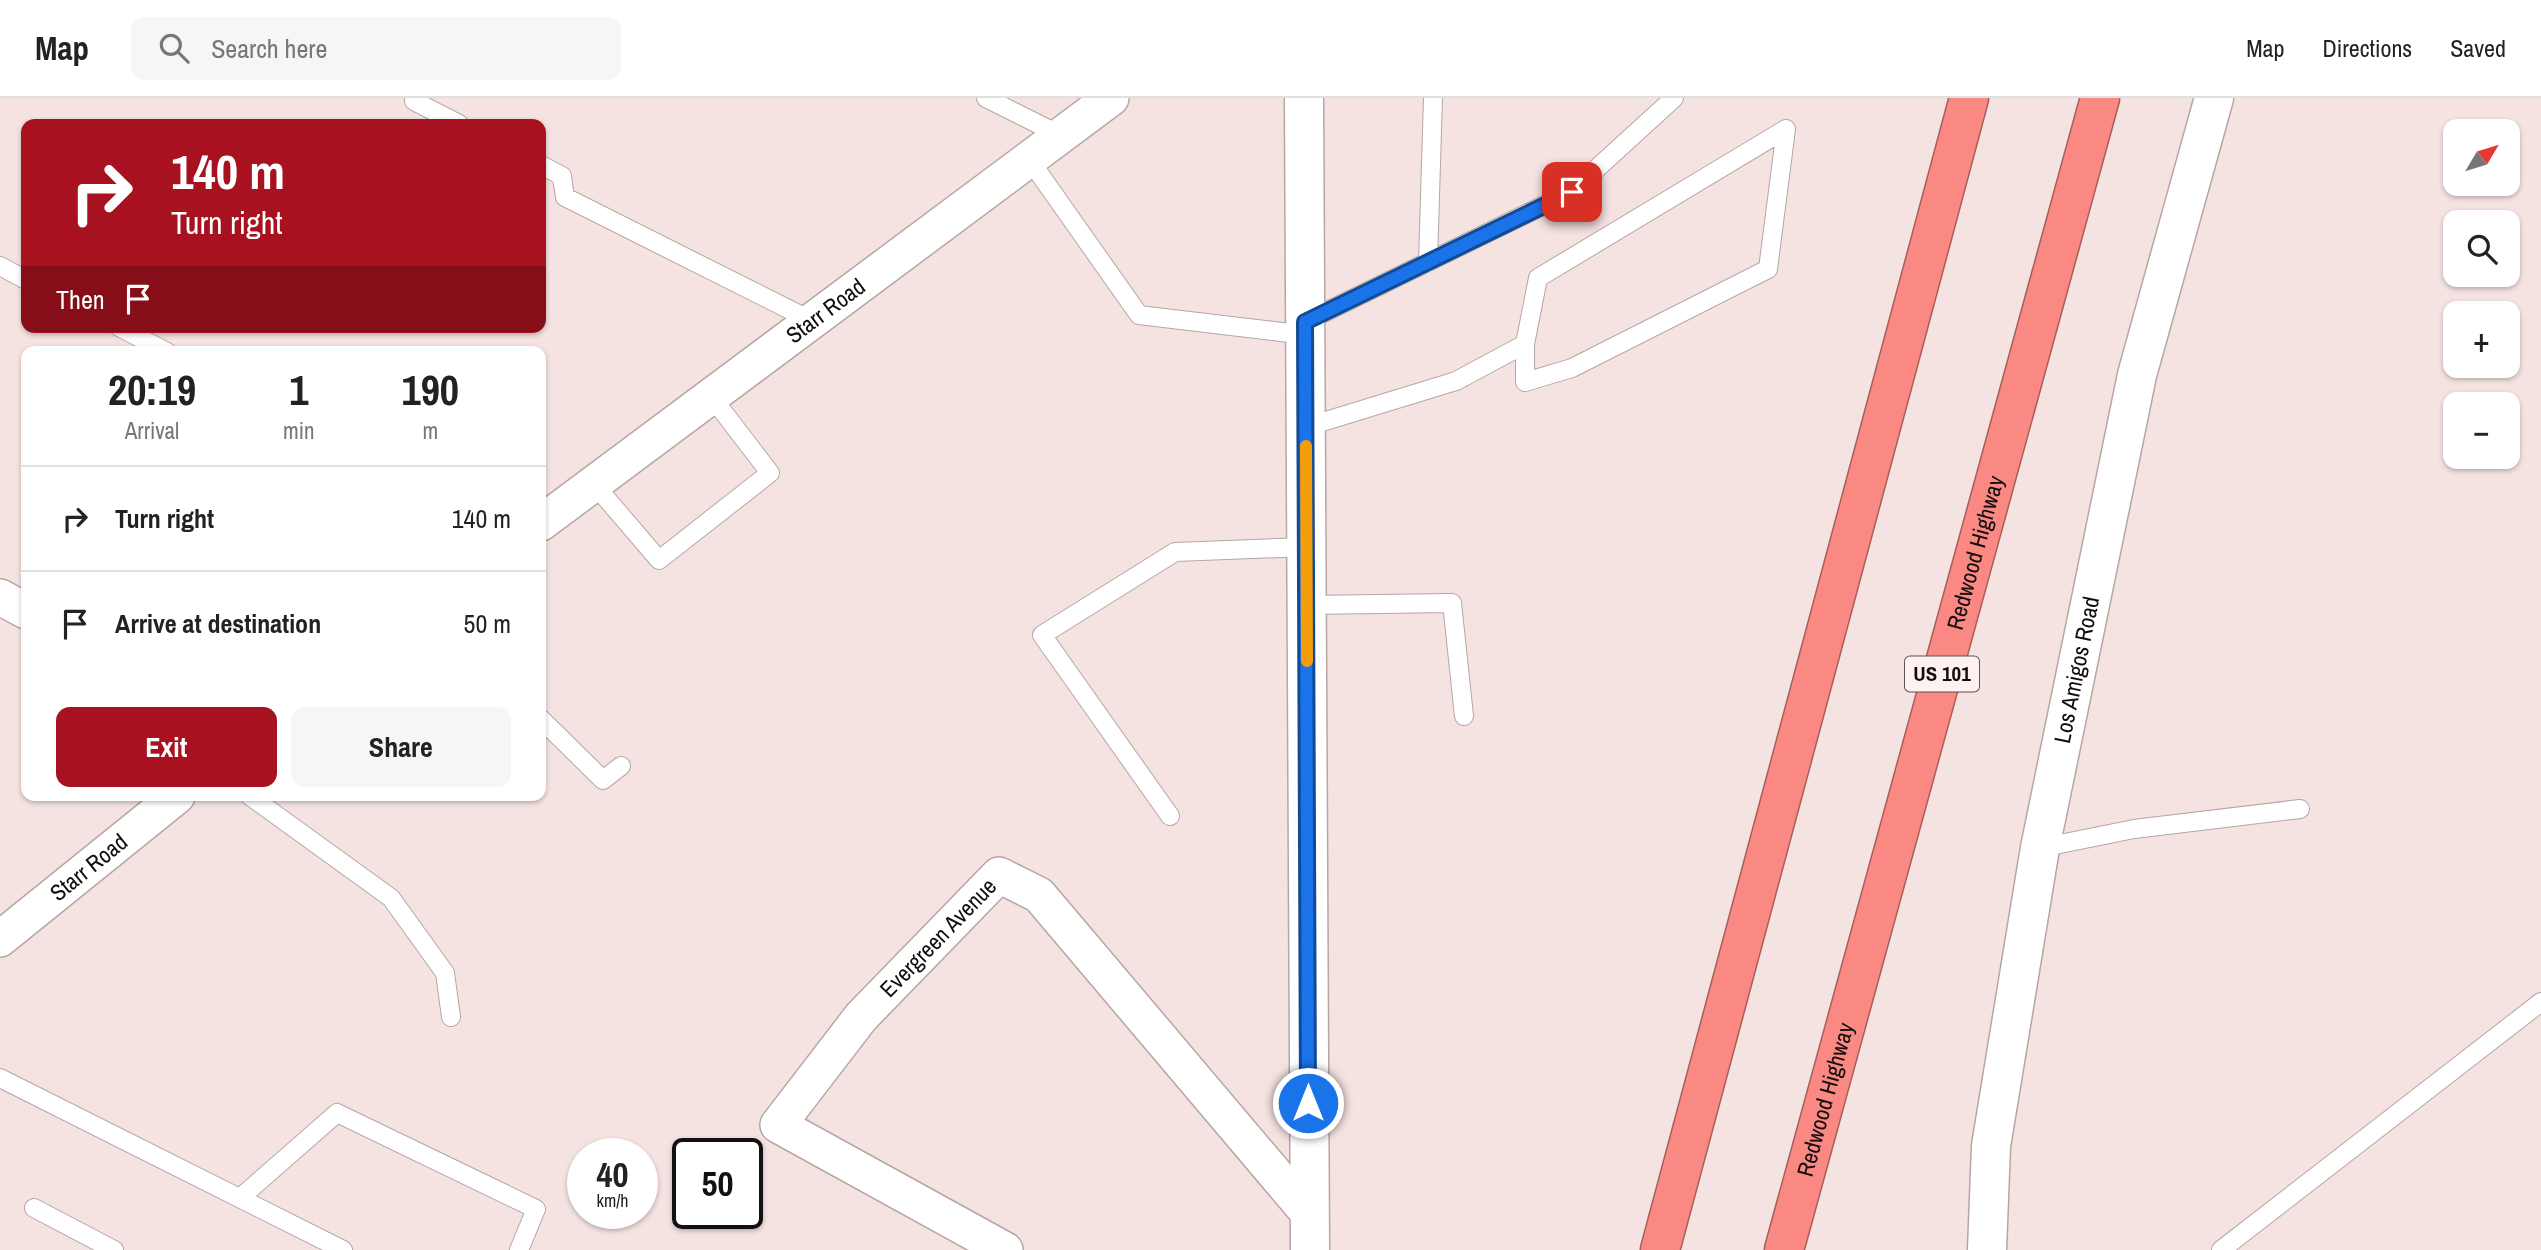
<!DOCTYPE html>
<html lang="en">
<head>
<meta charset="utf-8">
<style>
  :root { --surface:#fff; --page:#f6f6f6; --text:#222; --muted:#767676; --line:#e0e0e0; --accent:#a81220 }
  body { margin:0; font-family:"Archivo Narrow",sans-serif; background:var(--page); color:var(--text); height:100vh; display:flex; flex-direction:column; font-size:26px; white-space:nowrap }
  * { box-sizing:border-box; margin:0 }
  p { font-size:23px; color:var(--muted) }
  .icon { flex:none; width:38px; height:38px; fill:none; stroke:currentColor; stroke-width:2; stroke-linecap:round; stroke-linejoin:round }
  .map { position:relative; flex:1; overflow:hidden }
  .details { position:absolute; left:21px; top:248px; width:525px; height:455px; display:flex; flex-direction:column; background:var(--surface); border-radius:14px; box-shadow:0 2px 5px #0004 }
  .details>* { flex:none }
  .hud { position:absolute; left:21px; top:21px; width:525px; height:214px; border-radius:14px; box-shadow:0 2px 5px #0004; background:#a81220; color:#fff; overflow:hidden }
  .needle { width:46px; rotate:52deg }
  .controls { position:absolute; left:2443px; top:21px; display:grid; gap:14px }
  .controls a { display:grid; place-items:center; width:77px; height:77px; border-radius:14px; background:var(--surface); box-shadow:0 2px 5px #0004; font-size:35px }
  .speed { position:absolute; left:567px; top:1040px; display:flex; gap:14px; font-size:35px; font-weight:700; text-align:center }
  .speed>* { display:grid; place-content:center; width:91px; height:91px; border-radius:50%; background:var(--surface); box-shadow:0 2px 5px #0004; line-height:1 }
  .speed small { font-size:18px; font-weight:400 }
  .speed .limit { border:4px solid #111; border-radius:10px; background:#fff; color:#111 }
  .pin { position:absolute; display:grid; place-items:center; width:60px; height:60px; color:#fff; margin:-30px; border-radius:14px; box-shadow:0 4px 10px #0006 }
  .me { position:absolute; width:77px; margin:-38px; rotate:0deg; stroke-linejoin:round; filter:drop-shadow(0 0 5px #0008) }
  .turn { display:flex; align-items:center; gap:24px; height:147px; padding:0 35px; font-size:32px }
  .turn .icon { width:91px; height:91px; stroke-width:2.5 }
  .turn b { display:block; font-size:49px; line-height:60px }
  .then { display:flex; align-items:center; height:66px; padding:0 35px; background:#0003; gap:14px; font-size:26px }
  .eta { display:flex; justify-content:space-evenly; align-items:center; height:119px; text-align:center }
  .eta b { font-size:42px; font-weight:700; line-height:49px }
  .primary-button { display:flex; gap:14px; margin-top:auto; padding:14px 35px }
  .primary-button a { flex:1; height:80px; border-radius:14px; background:var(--accent); color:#fff; font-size:28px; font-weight:700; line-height:80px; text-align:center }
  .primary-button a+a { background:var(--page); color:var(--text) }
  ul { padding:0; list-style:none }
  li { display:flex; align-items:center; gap:21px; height:105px; padding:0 35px; border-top:2px solid var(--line) }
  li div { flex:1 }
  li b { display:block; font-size:26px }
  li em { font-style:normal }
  header { display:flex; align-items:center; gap:42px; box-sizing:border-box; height:98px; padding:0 35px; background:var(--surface); border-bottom:2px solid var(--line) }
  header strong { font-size:33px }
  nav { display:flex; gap:38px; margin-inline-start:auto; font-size:24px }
  .search { width:490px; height:63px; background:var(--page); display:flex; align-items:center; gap:18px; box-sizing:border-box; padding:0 24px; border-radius:14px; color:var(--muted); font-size:26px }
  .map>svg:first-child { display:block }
</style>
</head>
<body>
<header>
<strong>Map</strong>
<div class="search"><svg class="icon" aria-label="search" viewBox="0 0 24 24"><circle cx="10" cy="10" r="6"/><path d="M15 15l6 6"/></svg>Search here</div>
<nav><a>Map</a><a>Directions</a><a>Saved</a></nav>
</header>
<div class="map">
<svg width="2541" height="1152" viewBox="0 0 2541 1152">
  <rect width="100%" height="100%" fill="#f5e3e2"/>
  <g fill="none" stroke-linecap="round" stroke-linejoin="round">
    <g stroke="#b6a6a4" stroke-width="20">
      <path id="service" d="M415,0L414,3L459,26
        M986,0L1060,37
        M1029,61L1139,217L1306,237
        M541,67L562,78L565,99L812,223
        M1428,164L1433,0
        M0,168L26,182
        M1305,224L1571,94L1674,0
        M119,229L167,254
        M1306,329L1456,283L1525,246L1538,180L1786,31L1768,171L1572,270L1525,284V246
        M594,386L659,462L770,375L711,298
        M1306,507L1452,505L1464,618
        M541,621L603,682L621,668
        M250,698L391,800L445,875L451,919
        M1170,718L1042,537L1175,454L1306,449
        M2040,750L2134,731L2300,711
        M0,980L343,1152
        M240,1100L337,1015L536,1111L519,1152
        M34,1110L114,1152
        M2221,1152L2541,904"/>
    </g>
    <g stroke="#b6a6a4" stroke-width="38">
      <g id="minor">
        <path id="s1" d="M541,425L1111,0"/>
        <path d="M0,499L26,513"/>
        <path id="s2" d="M0,841L177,698"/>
        <path id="s3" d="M1005,1152L778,1027L861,919L999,777L1039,797L1309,1116"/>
      </g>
    </g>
    <g stroke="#b6a6a4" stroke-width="41">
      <g id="tertiary">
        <path id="s4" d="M1987,1152L1991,1048L2040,750L2137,277L2214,0"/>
      </g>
    </g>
    <g stroke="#b6a6a4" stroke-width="41">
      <path id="secondary" d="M1304,0L1310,1152"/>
    </g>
    <g stroke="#a85e59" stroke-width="41">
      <g id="motorway">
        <path d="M1660,1152L1969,0"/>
        <path id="s5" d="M1784,1152L2100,0"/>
      </g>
    </g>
    <use href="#service" stroke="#fff" stroke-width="18"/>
    <use href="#minor" stroke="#fff" stroke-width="35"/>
    <use href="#tertiary" stroke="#fff" stroke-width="38"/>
    <use href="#secondary" stroke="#fff" stroke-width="38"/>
    <use href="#motorway" stroke="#f98982" stroke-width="38"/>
  </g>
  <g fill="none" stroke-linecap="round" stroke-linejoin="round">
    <g stroke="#114b97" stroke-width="18">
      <path id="route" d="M1308,1005L1305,224L1572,94"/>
    </g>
    <use href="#route" stroke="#1a73e8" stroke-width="12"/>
    <path stroke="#f59e0b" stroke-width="12" d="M1306,348L1307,563"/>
  </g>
  <g text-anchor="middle" stroke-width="7" stroke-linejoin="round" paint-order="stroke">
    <rect fill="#fdf2f1" stroke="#595251" stroke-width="2" x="1905" y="558.5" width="74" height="35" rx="5"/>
    <g font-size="21" font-weight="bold" fill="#130d0d">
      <text x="1942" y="583">US 101</text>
    </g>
    <g font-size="23" fill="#130d0d" stroke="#fdf2f1">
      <text dy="8" stroke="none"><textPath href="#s1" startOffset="355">Starr Road</textPath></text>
      <text dy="8" stroke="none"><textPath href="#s5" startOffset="723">Redwood Highway</textPath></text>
      <text dy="8" stroke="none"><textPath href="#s4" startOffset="588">Los Amigos Road</textPath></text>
      <text dy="8" stroke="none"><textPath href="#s2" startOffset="114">Starr Road</textPath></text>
      <text dy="8" stroke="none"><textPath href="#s3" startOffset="506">Evergreen Avenue</textPath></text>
      <text dy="8" stroke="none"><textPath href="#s5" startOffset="156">Redwood Highway</textPath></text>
    </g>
  </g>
</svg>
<div class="controls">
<a><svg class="needle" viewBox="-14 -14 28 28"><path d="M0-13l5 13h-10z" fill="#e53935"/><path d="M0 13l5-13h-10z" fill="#767676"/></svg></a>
<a><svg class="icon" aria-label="search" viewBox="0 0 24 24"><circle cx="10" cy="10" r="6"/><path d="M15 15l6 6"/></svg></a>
<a>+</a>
<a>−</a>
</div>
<div class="speed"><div>40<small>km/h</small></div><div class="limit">50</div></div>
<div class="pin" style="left:1572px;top:94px;background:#d93025"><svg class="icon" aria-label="arrive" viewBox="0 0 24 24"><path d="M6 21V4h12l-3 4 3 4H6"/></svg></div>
<svg class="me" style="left:1308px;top:1005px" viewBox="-20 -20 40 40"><circle r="17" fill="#1a73e8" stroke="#fff" stroke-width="3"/><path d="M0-11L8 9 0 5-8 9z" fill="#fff"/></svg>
<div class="hud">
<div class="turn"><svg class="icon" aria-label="right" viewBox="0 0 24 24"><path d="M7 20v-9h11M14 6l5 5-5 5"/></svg><div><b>140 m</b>Turn right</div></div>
<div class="then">Then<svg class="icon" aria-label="arrive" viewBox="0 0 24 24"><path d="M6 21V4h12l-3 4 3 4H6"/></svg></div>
</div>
<section class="details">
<div class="eta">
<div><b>20:19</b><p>Arrival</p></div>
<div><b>1</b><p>min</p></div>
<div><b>190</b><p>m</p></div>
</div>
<ul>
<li><svg class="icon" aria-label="right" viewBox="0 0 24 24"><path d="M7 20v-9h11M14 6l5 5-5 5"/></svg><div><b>Turn right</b></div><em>140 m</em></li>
<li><svg class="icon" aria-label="arrive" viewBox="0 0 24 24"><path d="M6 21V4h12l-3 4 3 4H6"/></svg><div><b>Arrive at destination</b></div><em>50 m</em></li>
</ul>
<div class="primary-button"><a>Exit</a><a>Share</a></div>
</section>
</div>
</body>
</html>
